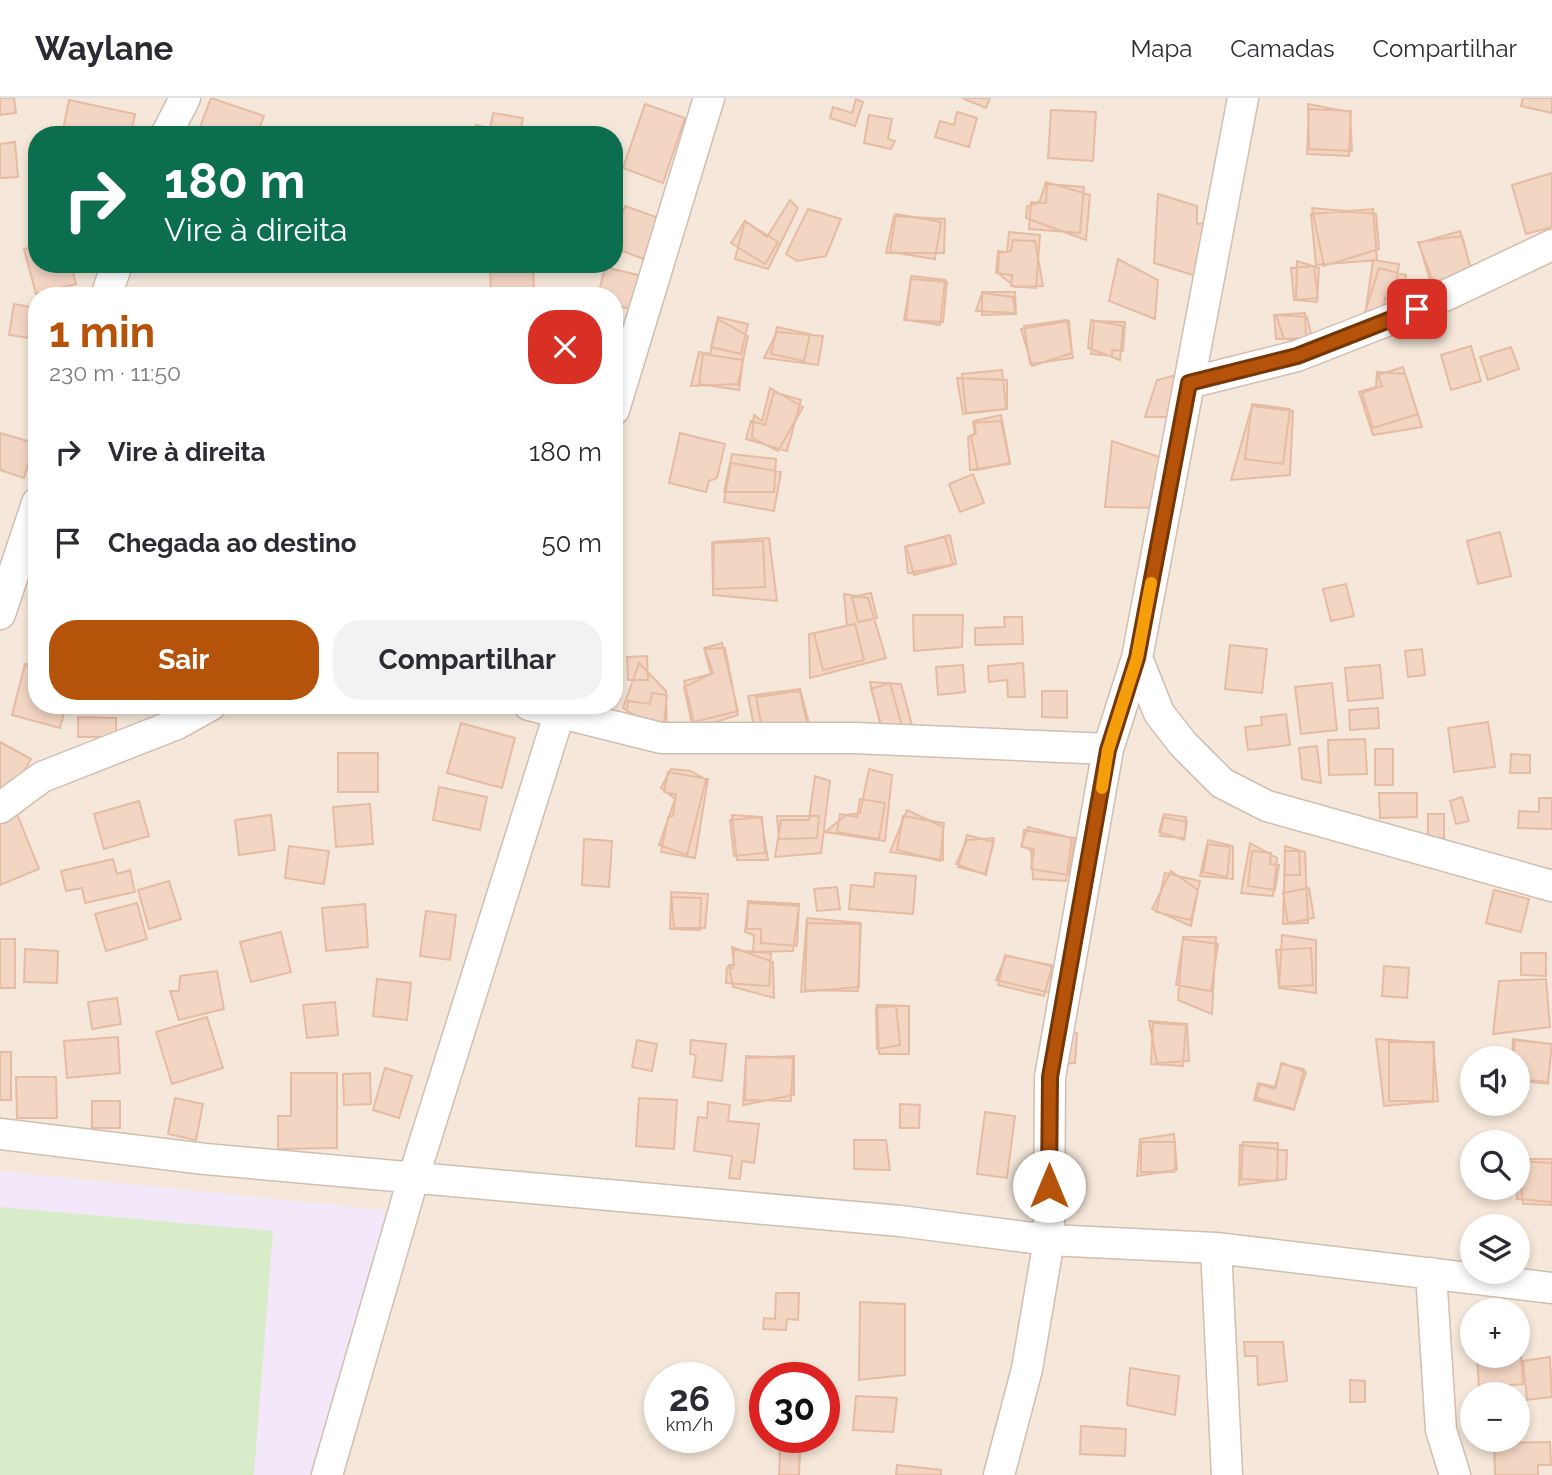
<!DOCTYPE html>
<html lang="pt">
<head>
<meta charset="utf-8">
<style>
  :root { --surface:#fff; --page:#f2f2f3; --text:#2b2b33; --muted:#7c7c81; --line:#e1e1e2; --accent:#b45309 }
  body { margin:0; font-family:Raleway,sans-serif; background:var(--page); color:var(--text); height:100vh; display:flex; flex-direction:column; font-size:26px; white-space:nowrap }
  * { box-sizing:border-box; margin:0 }
  p { font-size:23px; color:var(--muted) }
  .icon { flex:none; width:38px; height:38px; fill:none; stroke:currentColor; stroke-width:2; stroke-linecap:round; stroke-linejoin:round }
  .map { position:relative; flex:1; overflow:hidden }
  .drawer { position:absolute; left:28px; top:189px; width:595px; height:427px; display:flex; flex-direction:column; background:var(--surface); border-radius:28px; box-shadow:0 4px 10px #0003 }
  .drawer>* { flex:none }
  .guide { position:absolute; left:28px; top:28px; width:595px; height:147px; border-radius:28px; box-shadow:0 4px 10px #0003; background:#0b6e4f; color:#fff; overflow:hidden }
  .tools { position:absolute; left:1460px; top:948px; display:grid; gap:14px }
  .tools a { display:grid; place-items:center; width:70px; height:70px; border-radius:50%; background:var(--surface); box-shadow:0 4px 10px #0003; font-size:35px }
  .speed { position:absolute; left:644px; top:1264px; display:flex; gap:14px; font-size:35px; font-weight:700; text-align:center }
  .speed>* { display:grid; place-content:center; width:91px; height:91px; border-radius:50%; background:var(--surface); box-shadow:0 4px 10px #0003; line-height:1 }
  .speed small { font-size:18px; font-weight:400 }
  .speed .limit { border:10px solid #d22; background:#fff; color:#111 }
  .pin { position:absolute; display:grid; place-items:center; width:60px; height:60px; color:#fff; margin:-30px; border-radius:14px; box-shadow:0 4px 10px #0006 }
  .me { position:absolute; width:77px; margin:-38px; rotate:0deg; stroke-linejoin:round; filter:drop-shadow(0 0 5px #0008) }
  .turn { display:flex; align-items:center; gap:24px; height:147px; padding:0 21px; font-size:32px }
  .turn .icon { width:91px; height:91px; stroke-width:2.5 }
  .turn b { display:block; font-size:49px; line-height:60px }
  .round { display:grid; place-items:center; flex:none; width:74px; height:74px; border-radius:28px; background:var(--page) }
  .head { display:flex; align-items:center; justify-content:space-between; height:119px; padding:0 21px }
  h1 { font-size:42px; font-weight:700; line-height:52px; color:var(--accent) }
  .primary-button { display:flex; gap:14px; margin-top:auto; padding:14px 21px }
  .primary-button a { flex:1; height:80px; border-radius:28px; background:var(--accent); color:#fff; font-size:28px; font-weight:700; line-height:80px; text-align:center }
  .primary-button a+a { background:var(--page); color:var(--text) }
  ul { padding:0; list-style:none }
  li { display:flex; align-items:center; gap:21px; height:91px; padding:0 21px }
  li div { flex:1 }
  li b { display:block; font-size:26px }
  li em { font-style:normal }
  header { display:flex; align-items:center; gap:42px; box-sizing:border-box; height:98px; padding:0 35px; background:var(--surface); border-bottom:2px solid var(--line) }
  header strong { font-size:33px }
  nav { display:flex; gap:38px; margin-inline-start:auto; font-size:24px }
  .map>svg:first-child { display:block }
</style>
</head>
<body>
<header>
<strong>Waylane</strong>
<nav><a>Mapa</a><a>Camadas</a><a>Compartilhar</a></nav>
</header>
<div class="map">
<svg width="1552" height="1377" viewBox="0 0 1552 1377">
  <rect width="100%" height="100%" fill="#fdf6ec"/>
  <path fill="#f5e8da" fill-rule="evenodd" d="M0,0H1552V1377H0ZM37,37H614V166H37ZM37,198H614V607H37ZM1472,961H1517V1006H1472ZM1472,1045H1517V1090H1472ZM1472,1129H1517V1174H1472ZM1472,1213H1517V1258H1472ZM660,1279H719V1339H660ZM765,1279H824V1339H765ZM1472,1297H1517V1342H1472Z"/>
  <path fill="#f3e8fa" d="M0,1073L403,1114L327,1377H0Z"/>
  <path fill="#d8ecc9" d="M0,1109L273,1133L254,1377H0Z"/>
  <path fill="#f3d5c3" stroke="#e6bba3" stroke-width="2" d="M0,0H14L16,15L0,17Z
    M211,0L264,18L257,37H197Z
    M962,0H990L986,10Z
    M1523,0H1552V15L1521,8Z
    M856,1L863,4L855,28L830,20L833,9L852,15Z
    M69,2L135,16L131,37H62Z
    M645,6L685,20L663,85L623,70Z
    M1308,6L1350,14L1352,53L1309,51Z
    M1309,11L1351,13L1349,58L1307,56Z
    M1051,12L1096,14L1093,63L1048,60Z
    M957,14L977,20L969,49L935,39L940,23L954,27Z
    M493,15L523,20L520,37H474L476,27L490,30Z
    M869,17L892,21L888,41L895,43L891,51L864,45Z
    M15,44L18,79L0,80V46Z
    M1552,75V129L1526,136L1512,87Z
    M1046,84L1090,97L1086,142L1026,120L1027,108L1039,105Z
    M1047,86L1084,89L1080,135L1029,131L1031,104L1046,105Z
    M1158,96L1197,108V126L1230,123L1222,186L1154,165Z
    M790,102L798,110L768,171L735,161L745,123L767,139Z
    M625,108L659,120L644,161L614,150V138Z
    M1312,110L1376,116L1379,151L1324,168Z
    M808,111L841,121L826,158L797,163L786,156Z
    M1373,111L1377,162L1316,167L1311,116Z
    M896,116L941,124L935,161L890,154Z
    M894,118L945,121L944,155H886Z
    M745,123L778,144L765,166L731,145Z
    M1460,133L1474,181L1433,193L1419,145Z
    M1009,134L1040,137L1036,190L1011,188L1012,177L996,175L998,153L1007,154Z
    M1462,138L1475,186L1436,191L1418,144Z
    M1013,142L1035,143L1043,188L1015,189L998,175L999,155L1011,153Z
    M37,148V166H71L76,186L36,196L24,151Z
    M1118,161L1158,182L1155,221L1109,203Z
    M1373,162L1399,166L1394,202L1385,200L1382,221L1365,218Z
    M1297,163L1319,170L1317,204L1296,202Z
    M490,166H533L534,193L491,195Z
    M1314,168L1318,200L1294,202L1291,170Z
    M605,169L642,178L634,212L614,207V198H598Z
    M1379,170L1406,177L1398,226L1361,227Z
    M911,178L945,182L940,227L906,222Z
    M911,181L947,184L943,224L904,222Z
    M982,194H1015L1016,216L982,217Z
    M982,195L1013,199L1015,215L976,213Z
    M14,206L37,210V241L9,237Z
    M1305,215L1306,240L1276,241L1274,217Z
    M1276,217L1307,219L1313,243L1284,241Z
    M718,219L748,226L741,256L711,249Z
    M718,221L748,238L738,286L691,288L699,254L710,256Z
    M1067,222L1073,260L1030,266L1024,228Z
    M1091,222L1123,228L1120,262L1088,250Z
    M1069,223L1072,255L1032,268L1021,231Z
    M1094,223L1125,224L1123,253L1112,252V258L1091,256Z
    M777,229L810,236L804,263L771,256Z
    M777,234L823,238L818,267L764,260Z
    M1471,248L1481,283L1451,292L1441,257Z
    M1511,249L1519,271L1488,282L1480,259Z
    M703,256L743,262L739,292L699,286Z
    M1403,269L1418,316L1373,330L1362,295L1382,288L1378,277Z
    M1002,272L1006,311L966,315L962,276Z
    M1377,274L1405,276L1422,329L1373,337L1359,294L1376,289Z
    M1180,276L1175,319H1145L1157,282Z
    M957,280L1007,282V311L963,316Z
    M770,290L803,309L778,353L752,340L754,317L762,323Z
    M774,294L801,302L787,353L746,341L751,323L765,327Z
    M1252,306L1290,311L1283,366L1245,361Z
    M1252,308L1293,313L1290,377L1231,382Z
    M1001,317L1010,365L978,372L971,339L976,335L974,323Z
    M1001,323L1010,366L970,372L968,339L975,336L973,325Z
    M0,335L34,345L24,380L0,372Z
    M680,335L725,346L717,380L709,383L706,394L669,385Z
    M1112,343L1177,365L1161,410L1105,409Z
    M732,356L776,361L774,394H724Z
    M731,365L781,374L774,413L724,404Z
    M973,376L984,405L960,414L949,386Z
    M1500,434L1511,478L1478,486L1467,443Z
    M950,437L956,466L908,475L905,449Z
    M945,439L953,467L914,477L906,448Z
    M769,440L777,503L713,497L714,444Z
    M763,443L765,489L713,491L712,445Z
    M1346,486L1354,518L1331,523L1323,491Z
    M871,495L877,520L858,524L852,499Z
    M844,496L868,500L886,560L810,580L809,536L847,528Z
    M913,517H963L962,549L914,553Z
    M1004,519H1022L1023,546L975,547V530L1005,529Z
    M855,526L864,562L823,572L814,535Z
    M722,545L738,613L694,624L684,583L711,576L704,550Z
    M1230,547L1267,551L1262,595L1225,591Z
    M725,550L738,617L693,631L684,589L713,575L705,551Z
    M1422,551L1425,577L1408,579L1405,553Z
    M647,558L648,582H628L627,559Z
    M639,565L666,593L667,637L623,610Z
    M1023,565L1025,599H1008L1007,582L989,584L988,568Z
    M25,566L37,569V607H66L60,630L12,617Z
    M963,567L965,594L938,597L936,569Z
    M1380,567L1383,600L1348,603L1345,570Z
    M870,584L901,586L916,642H884Z
    M890,585L902,628L883,633L871,591Z
    M1332,585L1337,632L1301,636L1295,589Z
    M800,591L810,629L756,639L748,598Z
    M800,593L807,625L762,630L756,599Z
    M1042,593H1067V620L1042,619Z
    M652,595L667,597L663,635L625,630L628,603L650,606Z
    M1378,610L1379,630L1350,632L1349,612Z
    M1286,616L1290,647L1248,652L1245,629L1262,627L1261,619Z
    M78,619L116,620V639H78Z
    M1488,624L1495,669L1454,674L1448,630Z
    M461,625L515,640L502,690L447,675Z
    M1365,641L1367,676L1329,677L1328,642Z
    M0,644L31,661L8,702L0,697Z
    M1317,648L1321,685L1302,681L1299,650Z
    M1375,651H1393V687H1375Z
    M338,655H378V694H338Z
    M1511,656L1530,657V675H1510Z
    M671,671L691,673L706,682L687,757L659,747L675,701L661,690Z
    M869,671L892,677L885,743L825,734L846,717L860,715Z
    M668,674L708,681L695,760L661,754L668,719L673,718L676,696L664,694Z
    M815,678L830,683L821,755L775,759L781,722H809Z
    M439,689L487,699L480,732L433,722Z
    M1379,695H1417V719L1380,720Z
    M1462,699L1469,723L1456,726L1450,703Z
    M1539,700H1552V731L1518,730L1519,713L1539,714Z
    M860,701L885,705L879,741L837,734L840,716L857,719Z
    M139,703L149,738L104,751L94,716Z
    M370,706L373,746L336,749L333,709Z
    M15,711L39,771L0,787V717Z
    M907,712L943,729V762L890,754Z
    M1164,716L1186,719L1185,740L1160,738Z
    M1428,716H1444V740H1428Z
    M271,717L275,752L239,757L235,722Z
    M732,717L761,719L768,762H737Z
    M777,718H819L817,740L779,741Z
    M903,718L944,725L940,763L897,752Z
    M762,719L765,755L734,758L730,722Z
    M1163,719L1187,724L1184,742L1159,734Z
    M1028,729L1072,740L1066,783L1033,781L1031,752L1021,748Z
    M1024,732L1075,740L1069,777L1031,771L1034,751L1022,749Z
    M967,737L994,744L985,776L958,769Z
    M994,740L986,777L956,766L967,742Z
    M584,741L612,743L609,789L582,787Z
    M1208,742L1233,748V781L1200,778Z
    M1250,745L1277,760L1273,798L1241,795Z
    M1208,746L1230,749L1227,779L1203,774Z
    M289,748L329,753L324,786L285,780Z
    M1285,748L1305,754L1308,825L1283,826Z
    M1252,753L1271,755L1270,766L1279,767L1275,792L1248,788Z
    M1285,753H1299L1300,777H1285Z
    M113,761L117,776L130,772L135,794L85,805L82,790L66,793L61,773Z
    M1171,773L1198,792L1191,828L1152,811Z
    M875,775L916,778L913,816L849,811L851,787L874,789Z
    M1165,775L1200,783L1191,822L1156,814Z
    M169,783L181,821L149,831L138,792Z
    M837,789L840,811L817,813L814,791Z
    M1309,790L1314,820L1288,825L1283,795Z
    M1494,792L1529,801L1521,834L1486,825Z
    M671,794L708,796L705,830H674Z
    M671,799L701,800L700,832L670,831Z
    M748,803L799,806L797,848L761,845V831H747Z
    M137,805L147,841L106,853L95,816Z
    M748,805L799,808L793,853L753,854L754,837L745,834Z
    M365,806L368,849L326,853L322,810Z
    M426,813L456,817L450,862L420,858Z
    M807,820L860,825L859,889L801,894Z
    M807,825L861,826L858,893L805,892Z
    M281,834L291,874L251,884L240,844Z
    M1282,837L1316,842V895L1279,890Z
    M1183,839H1216L1212,916L1178,902Z
    M0,841H15V890H0Z
    M1183,841L1218,846L1211,893L1176,887Z
    M732,849L773,864L774,900L733,889L729,867H734Z
    M1311,850L1313,887L1279,889L1276,852Z
    M25,851L58,853L57,885L24,884Z
    M734,852L771,855L769,888L726,885L727,869L733,870Z
    M1521,855H1546V878L1521,877Z
    M1005,857L1052,868L1044,898L998,887Z
    M1006,858L1051,867V895L996,882Z
    M1384,868L1409,870L1407,900L1382,898Z
    M217,873L224,911L179,922L170,893H179L180,878Z
    M377,881L411,885L407,922L373,918Z
    M1546,881L1550,929L1493,936L1499,883Z
    M117,900L121,926L92,931L88,904Z
    M335,904L338,937L307,940L303,907Z
    M877,907L909,908V956H879Z
    M896,908L900,947L877,951L876,910Z
    M207,919L223,970L172,986L156,934Z
    M1149,923L1187,926L1189,963L1157,965Z
    M1153,925L1186,927L1183,968L1151,966Z
    M1050,928L1077,935L1075,965L1045,968Z
    M118,939L120,975L67,980L64,943Z
    M1376,941L1433,945L1438,1003L1384,1008Z
    M1513,941L1552,946L1548,984L1517,981V961H1512Z
    M637,942L657,946L652,973L632,969Z
    M691,942L726,946L722,983L693,979L696,957L690,956Z
    M1515,942L1552,946L1548,986L1517,982V961H1513Z
    M1389,944H1434L1433,1003H1389Z
    M0,954H11V1002H0Z
    M746,958L793,960L791,1003L745,1002Z
    M794,958V997L743,1007L746,960Z
    M1282,965L1306,974L1294,1011L1256,1000L1260,986L1274,991Z
    M1281,966L1304,971L1294,1012L1254,1002L1258,985L1276,989Z
    M385,970L412,978L399,1020L373,1012Z
    M291,975H337V1050L278,1051V1018H291Z
    M370,975L371,1006L344,1007L343,976Z
    M16,979H56L57,1020H17Z
    M175,1000L203,1006L196,1042L168,1036Z
    M639,1000L677,1002L674,1051L636,1048Z
    M92,1003H120V1030H92Z
    M708,1004L730,1007L728,1023L759,1026L754,1065L742,1063L740,1081L729,1080L732,1058L694,1053L698,1019L707,1020Z
    M900,1006L920,1007L919,1030H900Z
    M985,1014L1015,1018L1007,1080L977,1076Z
    M1174,1036L1177,1072L1137,1078L1140,1041Z
    M854,1042H886L890,1072L854,1071Z
    M1141,1044H1175V1074H1141Z
    M1243,1044L1278,1045L1277,1083L1241,1081Z
    M1240,1047L1287,1052L1286,1081L1239,1087Z
    M1518,1061H1552V1107L1523,1106Z
    M1520,1063L1552,1065V1104L1517,1101Z
    M776,1195H799L798,1222L787,1221L786,1232L763,1231L764,1220L775,1221Z
    M860,1204L905,1206V1277L859,1282Z
    M1244,1244H1283L1287,1283L1258,1287L1257,1258H1245Z
    M1517,1256H1521L1523,1286L1479,1290L1477,1259Z
    M1550,1259L1552,1299L1527,1302L1523,1263Z
    M1130,1270L1179,1278L1175,1317L1127,1307Z
    M1350,1282L1365,1283V1304H1350Z
    M856,1298L897,1300L893,1334L853,1332Z
    M758,1300H765V1318H757Z
    M1081,1328L1126,1331L1125,1358L1080,1356Z
    M1550,1344L1551,1367H1538V1377H1495L1494,1345Z
    M780,1352L800,1353L799,1377H779Z
    M897,1367L941,1372V1377H896Z"/>
  <g fill="none" stroke-linecap="round" stroke-linejoin="round">
    <g stroke="#d1beb0" stroke-width="33">
      <path id="minor" d="M166,37L185,0
        M106,198L117,166
        M1189,285L1297,258L1417,211L1552,147
        M614,312L709,0
        M0,516L37,405
        M1137,560L1159,615L1183,646L1222,685L1267,708L1552,788
        M529,607L661,640H855L1108,651
        M0,710L42,679L177,626L211,607
        M0,1036L205,1061L900,1123L1049,1142L1216,1150L1552,1190
        M1216,1150L1227,1377
        M1431,1175L1441,1332L1455,1377
        M327,1377L413,1081L562,607
        M999,1377L1027,1271L1049,1142L1050,979L1108,651L1137,560L1243,0"/>
    </g>
    <use href="#minor" stroke="#fff" stroke-width="30"/>
  </g>
  <g fill="none" stroke-linecap="round" stroke-linejoin="round">
    <g stroke="#753606" stroke-width="18">
      <path id="route" d="M1049,1088L1050,979L1108,652L1137,560L1189,285L1297,258L1417,211"/>
    </g>
    <use href="#route" stroke="#b45309" stroke-width="12"/>
    <path stroke="#f59e0b" stroke-width="12" d="M1102,690L1108,652L1137,560L1151,485"/>
  </g>
</svg>
<div class="tools">
<a><svg class="icon" aria-label="sound" viewBox="0 0 24 24"><path d="M4 9h4l5-4v14l-5-4H4zM17 9q2 3 0 6"/></svg></a>
<a><svg class="icon" aria-label="search" viewBox="0 0 24 24"><circle cx="10" cy="10" r="6"/><path d="M15 15l6 6"/></svg></a>
<a><svg class="icon" aria-label="layers" viewBox="0 0 24 24"><path d="M12 4l9 5-9 5-9-5zM3 14l9 5 9-5"/></svg></a>
<a>+</a>
<a>−</a>
</div>
<div class="speed"><div>26<small>km/h</small></div><div class="limit">30</div></div>
<div class="pin" style="left:1417px;top:211px;background:#d93025"><svg class="icon" aria-label="arrive" viewBox="0 0 24 24"><path d="M6 21V4h12l-3 4 3 4H6"/></svg></div>
<svg class="me" style="left:1049px;top:1088px" viewBox="-20 -20 40 40"><circle r="19" fill="#fff"/><path d="M0-13L10 11 0 6-10 11z" fill="#b45309"/></svg>
<div class="guide">
<div class="turn"><svg class="icon" aria-label="right" viewBox="0 0 24 24"><path d="M7 20v-9h11M14 6l5 5-5 5"/></svg><div><b>180 m</b>Vire à direita</div></div>
</div>
<section class="drawer">
<div class="head"><div><h1>1 min</h1><p>230 m · 11:50</p></div><a class="round" style="background:#d93025;color:#fff"><svg class="icon" aria-label="close" viewBox="0 0 24 24"><path d="M6 6l12 12M18 6L6 18"/></svg></a></div>
<ul>
<li><svg class="icon" aria-label="right" viewBox="0 0 24 24"><path d="M7 20v-9h11M14 6l5 5-5 5"/></svg><div><b>Vire à direita</b></div><em>180 m</em></li>
<li><svg class="icon" aria-label="arrive" viewBox="0 0 24 24"><path d="M6 21V4h12l-3 4 3 4H6"/></svg><div><b>Chegada ao destino</b></div><em>50 m</em></li>
</ul>
<div class="primary-button"><a>Sair</a><a>Compartilhar</a></div>
</section>
</div>
</body>
</html>
